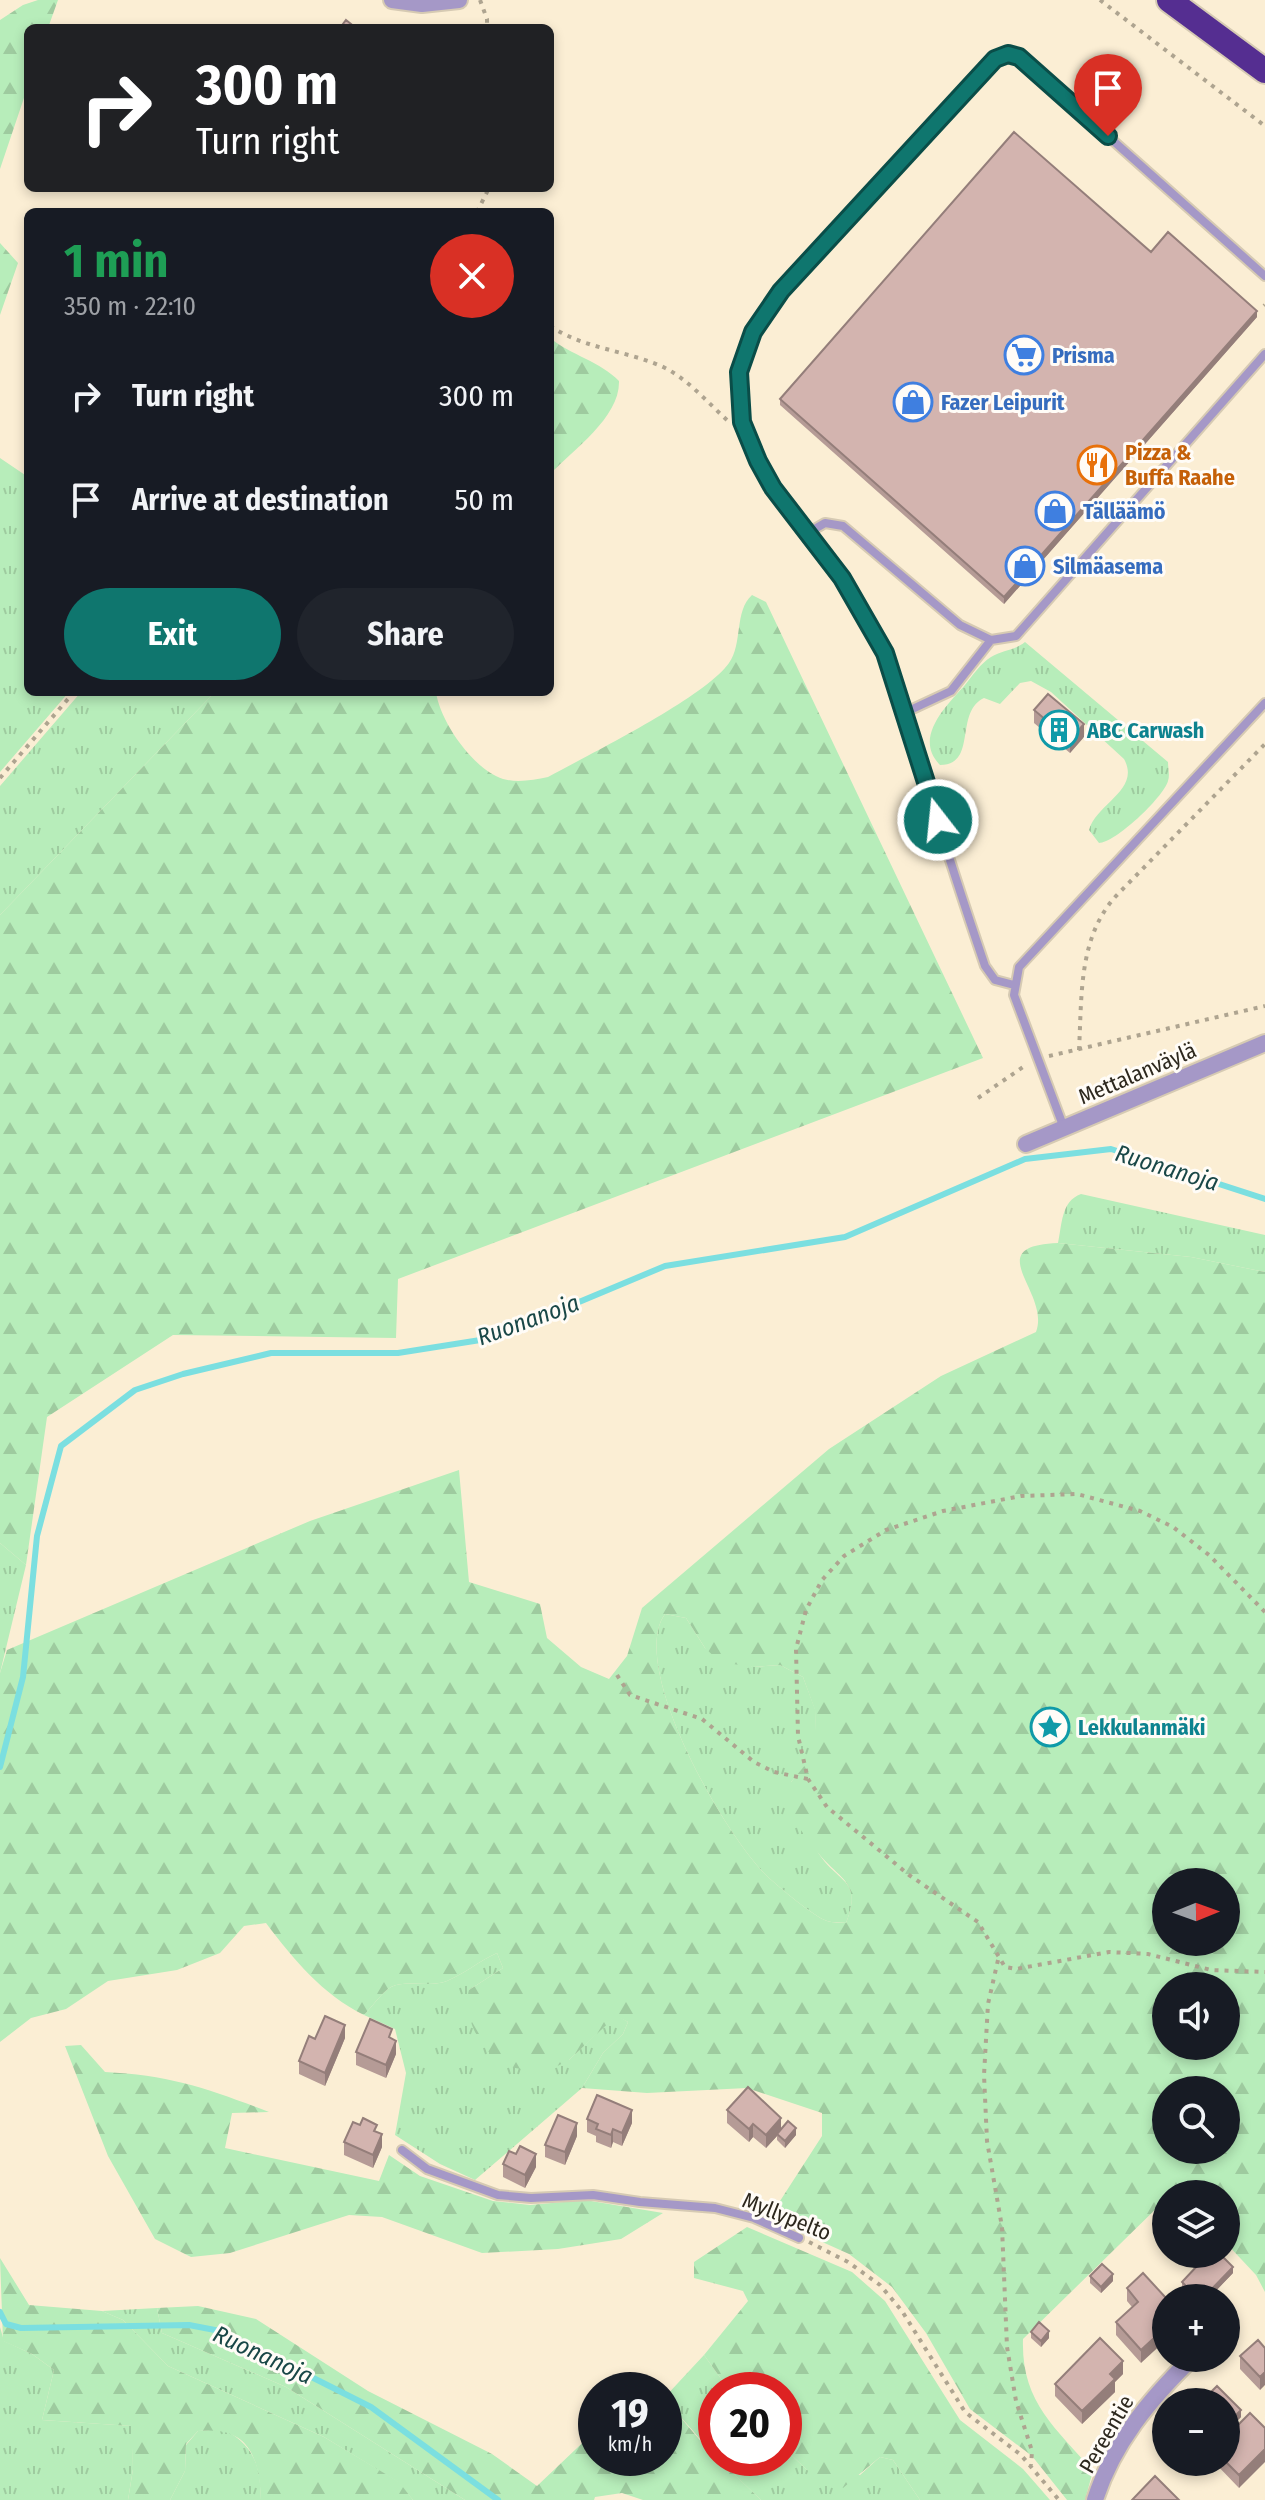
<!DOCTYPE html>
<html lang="en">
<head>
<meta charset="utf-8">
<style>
  :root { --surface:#171b24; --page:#20242c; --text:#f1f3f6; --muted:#9ea1a6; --accent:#0f766e }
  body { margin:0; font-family:"Fira Sans Condensed",sans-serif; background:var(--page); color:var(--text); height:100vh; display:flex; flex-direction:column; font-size:30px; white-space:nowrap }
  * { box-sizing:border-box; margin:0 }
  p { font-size:26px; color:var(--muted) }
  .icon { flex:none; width:44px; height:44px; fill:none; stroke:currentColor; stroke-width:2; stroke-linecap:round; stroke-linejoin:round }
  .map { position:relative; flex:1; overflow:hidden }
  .sheet { position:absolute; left:24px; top:208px; width:530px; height:488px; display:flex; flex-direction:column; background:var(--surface); border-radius:12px; box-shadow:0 4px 12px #0003 }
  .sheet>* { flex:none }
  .banner { position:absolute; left:24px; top:24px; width:530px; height:168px; border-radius:12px; box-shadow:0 4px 12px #0003; background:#202124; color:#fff; overflow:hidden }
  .needle { width:52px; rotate:89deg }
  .tools { position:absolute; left:1152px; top:1868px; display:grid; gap:16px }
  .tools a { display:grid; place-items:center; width:88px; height:88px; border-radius:50%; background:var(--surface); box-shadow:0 4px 12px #0003; font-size:40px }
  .speed { position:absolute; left:578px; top:2372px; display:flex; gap:16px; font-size:40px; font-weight:700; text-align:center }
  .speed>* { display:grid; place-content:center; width:104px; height:104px; border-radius:50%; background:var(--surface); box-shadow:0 4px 12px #0003; line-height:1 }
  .speed small { font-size:20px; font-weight:400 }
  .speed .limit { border:12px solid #d22; background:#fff; color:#111 }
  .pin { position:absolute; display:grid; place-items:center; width:68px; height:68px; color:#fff; margin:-82px -34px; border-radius:50% 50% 50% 0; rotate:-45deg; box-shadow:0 0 8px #0007 }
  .pin .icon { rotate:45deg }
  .me { position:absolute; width:88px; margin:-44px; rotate:344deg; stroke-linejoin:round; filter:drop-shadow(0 0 6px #0008) }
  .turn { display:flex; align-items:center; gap:28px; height:168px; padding:0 40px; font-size:36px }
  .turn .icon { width:104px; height:104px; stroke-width:2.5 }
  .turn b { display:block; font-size:56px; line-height:68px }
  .round { display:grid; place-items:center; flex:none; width:84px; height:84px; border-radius:42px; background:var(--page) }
  .headline { display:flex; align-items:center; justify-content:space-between; height:136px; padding:0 40px }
  h1 { font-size:48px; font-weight:700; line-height:60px; color:#1e9e55 }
  .button { display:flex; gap:16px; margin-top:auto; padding:16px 40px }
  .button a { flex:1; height:92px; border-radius:48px; background:var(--accent); color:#fff; font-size:32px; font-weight:700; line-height:92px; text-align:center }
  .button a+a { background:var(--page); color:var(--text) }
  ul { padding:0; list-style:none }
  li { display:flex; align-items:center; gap:24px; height:104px; padding:0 40px }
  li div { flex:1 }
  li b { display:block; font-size:30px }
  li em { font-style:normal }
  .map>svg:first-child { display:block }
</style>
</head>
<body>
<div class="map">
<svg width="1265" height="2500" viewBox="0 0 1265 2500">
  <defs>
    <pattern id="grass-tufts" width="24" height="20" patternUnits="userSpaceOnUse" patternTransform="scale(2)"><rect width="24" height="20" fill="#b7edba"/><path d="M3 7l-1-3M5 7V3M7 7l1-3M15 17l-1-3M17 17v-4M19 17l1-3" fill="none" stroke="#9ecb9f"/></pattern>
    <pattern id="forest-firs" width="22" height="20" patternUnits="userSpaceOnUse" patternTransform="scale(2)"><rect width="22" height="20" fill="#b7edba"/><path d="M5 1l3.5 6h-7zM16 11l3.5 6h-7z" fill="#9ecb9f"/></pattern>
  </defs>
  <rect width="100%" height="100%" fill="#fbeed4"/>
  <path fill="url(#grass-tufts)" d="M0,458L28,477V692H69L0,772Z
    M1025,642L1168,762C1168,768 1170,775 1168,781C1163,798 1115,843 1099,843L1089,830C1097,803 1141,790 1124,759L1051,692L1031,681L1020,683L1000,704L984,698C954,712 978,765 940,765C913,738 946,706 965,685C972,676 981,663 991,657C1002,650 1014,651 1025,642Z
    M81,692H215L0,915V786Z
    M1081,1194L1265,1235V1272L1191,1257L1058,1243C1062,1225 1061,1201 1081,1194Z
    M0,1543L26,1565L0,1673Z
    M665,1614L686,1618L705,1648L753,1667L780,1665L803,1677L815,1709L817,1752L791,1782C800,1805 806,1834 819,1854C839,1884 863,1879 846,1923C841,1922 832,1923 827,1921C813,1916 780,1888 768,1877C726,1838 627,1666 665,1614Z
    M497,1953L503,1968L469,1990L569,2060L616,2015L628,2022L623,2034L603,2053L582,2088L475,2180L440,2164L395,2135L406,2073L395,2029L364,2015C372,2007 381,1993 391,1987C406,1979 429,1988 447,1981C464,1974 479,1961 497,1953Z
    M157,2308L162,2333L286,2387L465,2500H413L398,2482L324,2437L168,2366L123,2320L102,2311Z
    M0,2327L4,2341L32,2354L54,2370L42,2420L132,2426L133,2469L128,2500H0Z
    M704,2355L729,2390H716V2457L664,2398Z
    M223,2429C255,2446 260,2465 261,2500H170L185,2471L186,2445L198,2431Z
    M784,2448L807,2470L860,2475L880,2457L893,2460L920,2500H761L717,2458H784Z"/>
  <path fill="url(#forest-firs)" fill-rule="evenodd" d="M38,0H58L48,28H28V86L0,169V20L23,5Z
    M0,243L18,263L0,315Z
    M550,338C571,355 601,362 619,381C620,417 574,449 550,474Z
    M752,595L766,602L983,1058L398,1279L396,1338L173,1335L47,1417L26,1565L0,1543V915L215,692H436C440,722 474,770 503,779C518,783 533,780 548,777C590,754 704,698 729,663C743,644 734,611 752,595Z
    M1058,1243L1191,1257L1265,1272V2292L1256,2275L1226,2243V2194H1181L1176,2189L1166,2194V2199L1023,2339C1021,2402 1055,2427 1093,2471L1085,2500H1067L1032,2456L970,2409L926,2333L892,2287L849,2254L769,2218L822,2136V2113L747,2088L647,2093L582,2088L603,2053L623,2034L628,2022L616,2016L569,2060L544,2073C533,2070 517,2070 506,2065C481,2053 462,2016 469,1990L503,1968L497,1953C479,1961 464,1974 447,1981C429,1988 406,1979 391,1987C381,1993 372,2007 364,2015C322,1994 294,1960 266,1923L244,1926L220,1953L177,1970L108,1981L66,2009L31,2018L0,2042V1673L7,1650L310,1521L459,1470L469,1582L540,1604L547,1638L581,1667L609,1679L627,1656L642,1608L829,1449L941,1376L1036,1332C1051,1292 978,1246 1058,1243ZM665,1614L686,1618L705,1648L720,1662L753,1667L780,1665L803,1677L815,1710L816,1752L791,1782L785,1806C796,1822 806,1839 819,1854C841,1881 862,1882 846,1923C840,1922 832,1923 827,1921C813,1916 780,1888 768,1877C726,1838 627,1666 665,1614ZM1166,1882H1226V1942H1166ZM1166,1986H1226V2046H1166ZM1166,2090H1226V2150H1166Z
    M81,2045L105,2072C170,2075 209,2089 269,2112L232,2113L225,2148L379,2181L389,2155L420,2176L493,2201L530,2205L585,2200L663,2213L621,2239L558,2249L482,2253L382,2217L349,2215L230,2253L191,2257L155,2239L108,2156L65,2046Z
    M747,2227L852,2272L885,2301L960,2420L1023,2469L1050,2500H920L893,2460L880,2457L843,2488L807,2470L784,2448V2390H729L704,2355L748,2301L743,2291L694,2278V2262Z
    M0,2258L29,2305L102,2311L123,2320L168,2366L324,2437L399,2482L413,2500H261C259,2455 248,2426 198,2431L186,2444L185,2471L170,2500H128L133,2469L131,2426L42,2420L54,2370L32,2354L3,2341Z
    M198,2306L256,2319L368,2391L492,2454L537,2486L596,2430V2458H664V2398L704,2445L761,2500H643L622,2493L595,2497L594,2500H465L286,2387L162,2333L157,2308Z"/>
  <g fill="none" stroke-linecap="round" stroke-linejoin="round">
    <path stroke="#7bdfe0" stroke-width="6" d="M0,1767L23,1677L37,1536L61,1446L135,1390L183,1374L271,1353H398L493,1338L665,1266L845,1237L1025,1159L1111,1149L1265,1199
      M0,2312L6,2324L21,2328L189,2325L220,2331L371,2407L498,2500"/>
    <g stroke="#d6cab3" stroke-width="12">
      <path id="lane" d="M806,534L825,523L843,526L960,625L991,640L1016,636L1265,354
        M906,712L951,691L991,640
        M1014,985L995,980L985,966C967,913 949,859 933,805C919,755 907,702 886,655C850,572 759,506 742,418C731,367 753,332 781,291L988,64L1008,54L1019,57L1265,276
        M1064,1128L1014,995L1019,967L1265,703
        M402,2150L427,2169L498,2195L531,2198L593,2195L640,2202L715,2208L754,2218L799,2238"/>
    </g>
    <g stroke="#d6cab3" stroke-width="20">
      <path id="street" d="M392,0L422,4L459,0
        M1026,1144L1265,1043
        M1095,2500C1113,2443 1150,2399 1192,2358"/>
    </g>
    <g stroke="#d6cab3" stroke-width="28">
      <path id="highway" d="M1169,0L1265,71"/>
    </g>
    <path stroke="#aea490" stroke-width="4" stroke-dasharray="4 6" stroke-linecap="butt" d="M480,0L487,19V28
      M1100,0L1265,126
      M477,212L489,188
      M1264,306L1265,305
      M550,326C585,349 624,350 661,366C686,377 707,402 728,421
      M0,778L74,692
      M1079,1050C1082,996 1078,938 1116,896L1265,744
      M1049,1056L1265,1006
      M978,1098L1026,1065
      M1265,1612L1209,1555L1173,1527L1140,1511L1077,1494L1021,1496L943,1511L886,1530L844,1556L822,1580L806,1610L796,1649L798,1736L808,1779L827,1807L909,1875L978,1922L1005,1967L1016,1969L1109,1952L1148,1954L1211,1970L1265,1972
      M617,1675L630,1695L702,1719L754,1762L774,1772L808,1779
      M998,1960L988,2004L984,2075L987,2141L1002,2227L1007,2347L1016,2401L1032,2451L1031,2465
      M809,2242L848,2262L880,2285L902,2311L965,2412L1021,2455L1059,2500"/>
    <use href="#lane" stroke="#a598c7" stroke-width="8"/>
    <use href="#street" stroke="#a598c7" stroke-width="16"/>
    <use href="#highway" stroke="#552e91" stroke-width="24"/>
  </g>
  <path fill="#b59b96" d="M1151,252L1257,317L1004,604L780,405V399Z
    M1034,710L1084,737L1070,753L1034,723Z
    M345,2038L325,2086L299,2074V2061L315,2039Z
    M392,2039L396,2054L386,2078L356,2065V2052Z
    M727,2110L781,2128L796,2135L785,2148L777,2140V2136L766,2148L753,2137L749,2142L727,2123Z
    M587,2119L632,2123L622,2146L613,2142L611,2148L596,2142V2136L587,2132Z
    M360,2125L377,2132L382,2147L373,2168L344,2155V2142Z
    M577,2136L565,2165L545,2157V2145Z
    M503,2164L536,2167L525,2188L503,2177Z
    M1183,2254H1220L1233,2273L1209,2298H1191L1182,2289V2282L1195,2269L1183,2257Z
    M1143,2273L1141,2363L1116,2335V2322L1132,2307L1127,2301V2288Z
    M1090,2276L1113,2281L1101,2293L1090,2283Z
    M1031,2332L1049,2338L1041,2347L1031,2338Z
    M1265,2348L1260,2390L1240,2369V2356Z
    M1123,2374L1115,2382V2392L1082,2424L1055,2396V2384Z
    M1217,2386L1241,2410V2417L1231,2427L1226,2422V2402H1207V2396Z
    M1265,2428L1239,2488L1214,2462H1226Z"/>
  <path fill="#947e7a" d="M1257,311V317L1004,604V597Z
    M1084,724V737L1070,753V740Z
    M345,2025V2038L325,2086V2073Z
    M396,2041V2054L386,2078V2065Z
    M632,2110V2123L622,2146V2133Z
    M781,2118V2131L777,2134V2136L766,2148V2135Z
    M577,2123V2136L565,2165V2152Z
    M753,2124V2137L749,2142V2129Z
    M796,2128V2135L785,2148V2141Z
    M613,2129V2142L611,2148V2135Z
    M382,2134V2147L373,2168V2155Z
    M536,2154V2167L525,2188V2175Z
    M1233,2267V2273L1209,2298H1203Z
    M1113,2274V2281L1101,2293V2287Z
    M1166,2303V2316L1161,2308Z
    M1166,2327V2340L1141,2363V2350Z
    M1049,2331V2338L1041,2347V2341Z
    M1123,2361V2374L1115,2382V2392L1082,2424V2411L1110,2374Z
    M1265,2372V2385L1260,2390V2377Z
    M1241,2410V2417L1231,2427V2420Z
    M1265,2449V2462L1239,2488V2475Z"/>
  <path fill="#d3b4af" stroke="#947e7a" stroke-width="2" d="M346,20L356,28H340Z
    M1014,132L1151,252L1168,232L1257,311L1004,597L780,399Z
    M1048,694L1084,724L1070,740L1034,710Z
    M325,2016L345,2025L325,2073L299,2061L309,2036L315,2039Z
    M370,2019L392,2029L389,2037L396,2041L386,2065L356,2052Z
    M748,2087L781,2118L766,2135L753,2124L749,2129L727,2110Z
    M597,2095L632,2110L622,2133L613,2129L611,2135L596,2129L598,2124L587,2119Z
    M558,2115L577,2123L565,2152L545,2145Z
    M363,2118L377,2125L374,2131L382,2134L373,2155L344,2142L353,2122L360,2125Z
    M788,2121L796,2128L785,2141L777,2134Z
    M520,2146L536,2154L525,2175L503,2164L509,2151L516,2154Z
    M1186,2254H1220L1233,2267L1203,2298H1198L1182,2282L1198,2265Z
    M1102,2264L1113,2274L1101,2287L1090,2276Z
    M1143,2273L1166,2298V2303L1161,2308L1166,2314V2327L1141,2350L1116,2322L1138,2302L1127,2288Z
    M1039,2322L1049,2331L1041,2341L1031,2332Z
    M1100,2338L1123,2361L1110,2374L1115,2379L1082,2411L1055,2384Z
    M1258,2340L1265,2348V2372L1260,2377L1240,2356Z
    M1217,2386L1241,2410L1231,2420L1226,2415V2402H1213L1207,2396Z
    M1250,2413L1265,2428V2449L1239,2475L1226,2462V2437Z
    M1155,2476L1179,2500H1132Z"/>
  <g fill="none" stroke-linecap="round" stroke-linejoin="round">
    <g stroke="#0a4d48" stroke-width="20">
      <path id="route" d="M938,820L885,653L842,578L773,488L758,461L742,422L739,372L753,332L781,291L995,59L1008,54L1019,57L1108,136"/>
    </g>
    <use href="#route" stroke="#0f766e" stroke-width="14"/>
  </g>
  <defs>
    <g id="supermarket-ring" transform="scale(2)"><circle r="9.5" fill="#fffcf7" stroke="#3f7fe0" stroke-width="1.5"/><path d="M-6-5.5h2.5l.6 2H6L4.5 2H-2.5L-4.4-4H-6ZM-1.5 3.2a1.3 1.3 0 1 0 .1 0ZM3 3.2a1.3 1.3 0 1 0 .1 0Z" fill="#3f7fe0"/></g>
    <g id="shop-ring" transform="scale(2)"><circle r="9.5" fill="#fffcf7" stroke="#3f7fe0" stroke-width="1.5"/><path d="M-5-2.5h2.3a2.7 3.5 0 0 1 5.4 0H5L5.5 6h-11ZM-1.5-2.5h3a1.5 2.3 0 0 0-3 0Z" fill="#3f7fe0"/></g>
    <g id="restaurant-ring" transform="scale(2)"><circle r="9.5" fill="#fffcf7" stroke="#e8710a" stroke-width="1.5"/><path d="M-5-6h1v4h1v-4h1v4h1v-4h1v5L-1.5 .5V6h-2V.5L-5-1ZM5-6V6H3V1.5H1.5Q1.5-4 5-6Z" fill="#e8710a"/></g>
    <g id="building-ring" transform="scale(2)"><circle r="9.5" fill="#fffcf7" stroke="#0f9aa8" stroke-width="1.5"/><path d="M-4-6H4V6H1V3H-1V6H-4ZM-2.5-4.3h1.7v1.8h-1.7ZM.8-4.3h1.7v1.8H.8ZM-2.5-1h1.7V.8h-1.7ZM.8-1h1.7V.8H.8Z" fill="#0f9aa8"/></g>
    <g id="sight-ring" transform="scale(2)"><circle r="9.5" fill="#fffcf7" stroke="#0f9aa8" stroke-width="1.5"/><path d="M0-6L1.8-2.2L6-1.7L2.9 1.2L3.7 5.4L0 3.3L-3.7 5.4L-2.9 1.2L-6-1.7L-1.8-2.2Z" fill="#0f9aa8"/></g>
  </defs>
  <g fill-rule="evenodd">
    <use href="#supermarket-ring" x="1024" y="355"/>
    <use href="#shop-ring" x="913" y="402"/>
    <use href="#restaurant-ring" x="1097" y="465"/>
    <use href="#shop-ring" x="1055" y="511"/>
    <use href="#shop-ring" x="1025" y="566"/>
    <use href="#building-ring" x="1059" y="730"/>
    <use href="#sight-ring" x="1050" y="1727"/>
  </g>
  <g text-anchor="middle" stroke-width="6" stroke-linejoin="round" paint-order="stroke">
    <g font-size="22" font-weight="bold" fill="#366cbe" stroke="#fffcf7" text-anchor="start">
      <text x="1052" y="363">Prisma</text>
      <text x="941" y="410">Fazer Leipurit</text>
      <text x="1083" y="519">Tälläämö</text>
      <text x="1053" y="574">Silmäasema</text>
    </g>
    <g font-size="22" font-weight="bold" fill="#c56008" stroke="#fffcf7" text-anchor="start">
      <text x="1125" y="460">Pizza &amp;<tspan x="1125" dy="25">Buffa Raahe</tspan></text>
    </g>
    <g font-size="22" font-weight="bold" fill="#0d838f" stroke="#fffcf7" text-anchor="start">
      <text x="1087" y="738">ABC Carwash</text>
      <text x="1078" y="1735">Lekkulanmäki</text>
    </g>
    <g font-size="22" fill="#2d281e" stroke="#fffcf7">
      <text transform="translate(1137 1073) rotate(-23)" y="8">Mettalanväylä</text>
      <text transform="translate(787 2216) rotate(22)" y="8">Myllypelto</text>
      <text transform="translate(1106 2434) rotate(-60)" y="8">Pereentie</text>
    </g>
    <g font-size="24" font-style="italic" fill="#194747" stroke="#fffcf7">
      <text transform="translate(1167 1168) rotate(17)" y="8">Ruonanoja</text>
      <text transform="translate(528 1320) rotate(-20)" y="8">Ruonanoja</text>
      <text transform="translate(263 2355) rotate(25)" y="8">Ruonanoja</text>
    </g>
  </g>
</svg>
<div class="tools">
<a><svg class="needle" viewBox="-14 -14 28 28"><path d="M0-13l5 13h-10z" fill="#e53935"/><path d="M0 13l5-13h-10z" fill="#9ea1a6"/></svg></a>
<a><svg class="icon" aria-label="sound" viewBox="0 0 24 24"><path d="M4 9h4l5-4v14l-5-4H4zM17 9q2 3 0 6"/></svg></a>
<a><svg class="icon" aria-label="search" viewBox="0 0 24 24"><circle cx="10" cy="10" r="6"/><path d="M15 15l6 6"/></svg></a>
<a><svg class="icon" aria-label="layers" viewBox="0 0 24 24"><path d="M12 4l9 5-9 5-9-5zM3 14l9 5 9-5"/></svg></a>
<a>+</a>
<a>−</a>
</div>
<div class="speed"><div>19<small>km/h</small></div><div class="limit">20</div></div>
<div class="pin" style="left:1108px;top:136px;background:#d93025"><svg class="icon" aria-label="arrive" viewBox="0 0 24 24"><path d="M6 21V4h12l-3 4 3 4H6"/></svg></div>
<svg class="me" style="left:938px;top:820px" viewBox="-20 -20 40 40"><circle r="17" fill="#0f766e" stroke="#fff" stroke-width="3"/><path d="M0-11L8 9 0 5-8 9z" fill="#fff"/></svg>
<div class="banner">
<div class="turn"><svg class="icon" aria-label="right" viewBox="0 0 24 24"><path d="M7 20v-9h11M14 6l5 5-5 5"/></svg><div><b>300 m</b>Turn right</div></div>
</div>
<section class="sheet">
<div class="headline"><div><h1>1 min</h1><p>350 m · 22:10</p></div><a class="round" style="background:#d93025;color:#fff"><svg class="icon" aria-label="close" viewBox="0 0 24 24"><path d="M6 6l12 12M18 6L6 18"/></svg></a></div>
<ul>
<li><svg class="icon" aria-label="right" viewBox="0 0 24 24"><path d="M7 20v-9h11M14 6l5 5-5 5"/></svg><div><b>Turn right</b></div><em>300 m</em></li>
<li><svg class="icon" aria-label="arrive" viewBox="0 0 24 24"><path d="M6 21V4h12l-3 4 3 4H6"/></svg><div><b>Arrive at destination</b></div><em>50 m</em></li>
</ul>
<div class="button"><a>Exit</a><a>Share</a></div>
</section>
</div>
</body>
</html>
